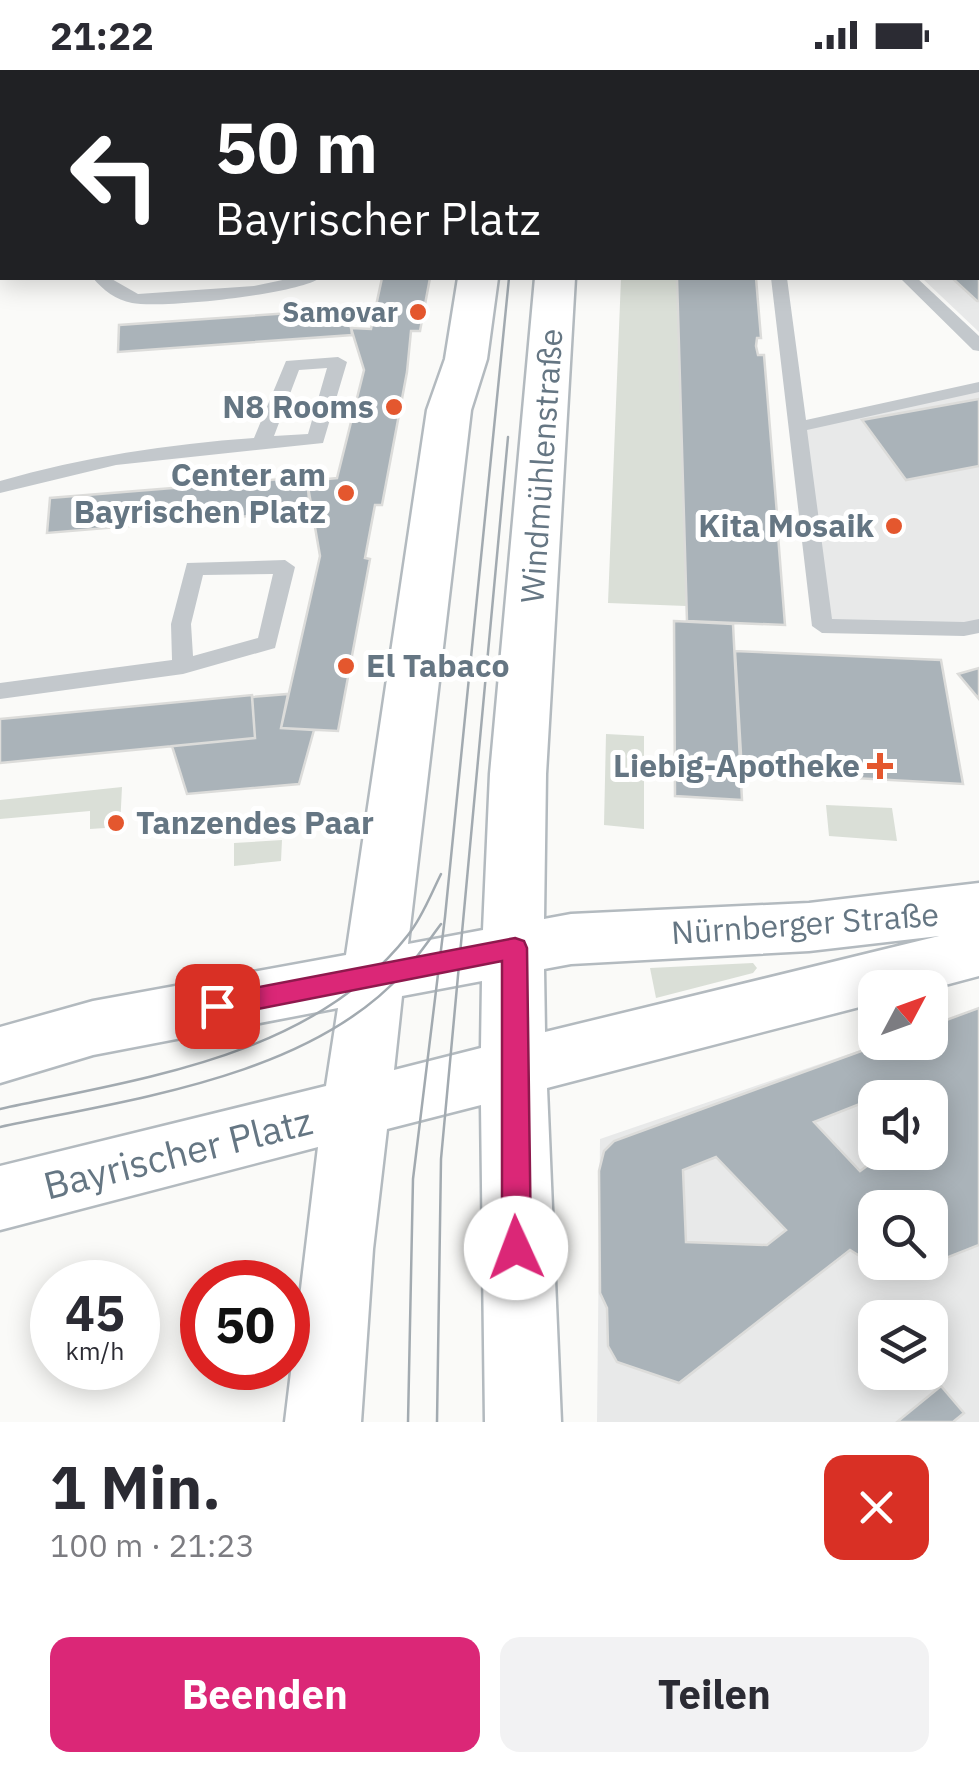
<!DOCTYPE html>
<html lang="de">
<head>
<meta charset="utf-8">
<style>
  :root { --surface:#fff; --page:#f2f2f3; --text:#2b2b33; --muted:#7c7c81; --accent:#db2777 }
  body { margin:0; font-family:"IBM Plex Sans",sans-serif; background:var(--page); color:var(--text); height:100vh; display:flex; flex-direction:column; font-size:38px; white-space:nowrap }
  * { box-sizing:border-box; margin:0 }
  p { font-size:32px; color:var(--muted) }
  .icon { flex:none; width:55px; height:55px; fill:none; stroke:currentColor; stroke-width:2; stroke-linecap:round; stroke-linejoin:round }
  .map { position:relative; height:1352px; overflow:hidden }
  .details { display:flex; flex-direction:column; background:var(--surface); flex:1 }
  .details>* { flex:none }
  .guide { position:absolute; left:0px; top:0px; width:980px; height:210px; box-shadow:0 5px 25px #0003; background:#202124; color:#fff; overflow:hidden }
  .needle { width:65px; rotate:49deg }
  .controls { position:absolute; left:858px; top:900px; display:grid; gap:20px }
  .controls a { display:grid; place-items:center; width:90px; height:90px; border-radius:20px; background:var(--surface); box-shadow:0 5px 25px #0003; font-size:50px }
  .speed { position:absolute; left:30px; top:1190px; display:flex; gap:20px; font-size:50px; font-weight:700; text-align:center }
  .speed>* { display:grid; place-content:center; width:130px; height:130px; border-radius:50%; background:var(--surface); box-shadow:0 5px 25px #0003; line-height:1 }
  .speed small { font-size:25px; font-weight:400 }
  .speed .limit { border:15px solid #d22; background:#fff; color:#111 }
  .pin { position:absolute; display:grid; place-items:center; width:85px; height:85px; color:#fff; margin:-42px; border-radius:20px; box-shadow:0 5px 15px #0006 }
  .me { position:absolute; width:110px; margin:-55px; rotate:358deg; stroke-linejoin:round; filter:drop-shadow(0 0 8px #0008) }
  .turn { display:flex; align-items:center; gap:35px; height:210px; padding:0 50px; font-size:45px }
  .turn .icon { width:130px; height:130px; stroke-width:2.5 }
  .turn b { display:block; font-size:70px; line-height:85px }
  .round { display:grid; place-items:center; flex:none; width:105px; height:105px; border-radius:20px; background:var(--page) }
  .headline { display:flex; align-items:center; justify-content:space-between; height:170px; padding:0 50px }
  h1 { font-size:60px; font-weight:700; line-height:75px }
  .action { display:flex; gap:20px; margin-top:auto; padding:20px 50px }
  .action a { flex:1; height:115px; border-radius:20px; background:var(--accent); color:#fff; font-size:40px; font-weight:700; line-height:115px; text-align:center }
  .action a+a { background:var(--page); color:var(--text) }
  .status { display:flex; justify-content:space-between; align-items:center; height:70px; padding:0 50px; background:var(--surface); direction:ltr }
  .status svg { height:28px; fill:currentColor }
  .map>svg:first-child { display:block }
</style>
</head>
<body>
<div class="status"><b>21:22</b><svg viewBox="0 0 49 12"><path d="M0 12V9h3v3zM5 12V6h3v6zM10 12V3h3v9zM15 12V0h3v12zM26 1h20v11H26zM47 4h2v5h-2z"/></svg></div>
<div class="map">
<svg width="979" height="1352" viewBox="0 0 979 1352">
  <rect width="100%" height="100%" fill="#fafaf8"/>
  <path fill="#e8e9e9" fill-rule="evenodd" d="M979,123V262L922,208H978Z
    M979,317V556H822L797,357Z
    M979,939V1352H597L600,1069L881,973L930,972V956ZM875,1028H930V1082H875ZM875,1138H930V1192H875ZM875,1248H930V1302H875Z"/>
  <path fill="#dadfd7" d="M621,208H677L686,536L608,533Z
    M606,664L644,666V759L604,755Z
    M122,717L120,757L90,759V741L0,749V730Z
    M826,735L892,738L897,771L829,766Z
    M282,770L281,791L234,796V773Z
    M753,893L757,898L753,903L656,928L650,898Z"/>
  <path fill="#aab3b9" stroke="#dcdcda" stroke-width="2.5" fill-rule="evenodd" d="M0,0H138L2,2V16Z
    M979,158V231H977L952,208H978Z
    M382,208H430L420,261H411L407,302L382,435H375L365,488L370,489L338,661L281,658L320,486L307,411L337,408L364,300L351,258L371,259Z
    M677,208H756L761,268H757L756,276L758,285H764L777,444H772L771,453L772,465H778L785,555L687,551Z
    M349,239L352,265L118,282L119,255Z
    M979,329V396L906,410L862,350Z
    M307,407L310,441L47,463L50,428Z
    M674,551L733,554L742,730L675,726Z
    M735,581L941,590L963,714L742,702Z
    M979,598V629L958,604Z
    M288,624L281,658L314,660L299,714L187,724L172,676L255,668L252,627Z
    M252,625L255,668L0,693V649Z
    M979,938V1175L895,1208L850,1180L679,1313L617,1292L608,1276L607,1238L600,1223L599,1101L604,1081L614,1071L886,972H930V956ZM875,1028H930V1082H886L860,1101L814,1052ZM716,1087L786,1160L767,1175L686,1172L683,1100ZM875,1138H930V1192H875Z
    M941,1316L964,1343L953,1352H897Z"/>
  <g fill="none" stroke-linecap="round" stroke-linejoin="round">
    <g stroke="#b3babf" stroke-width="5">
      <path id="secondary" d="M487,0H521V2H487Z
        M552,0H586V2H552Z
        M458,208H498L487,289L471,340L408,874L483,860L490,704L535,208H575L546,704L544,849L571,844L809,833L979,813V906L930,919L875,918V933L547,1018L561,1352H485L481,1035L387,1059L373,1179L361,1352H285L318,1077L0,1160V1096L326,1016L338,938L93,985L0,1013V957L93,931L346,885L427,340L445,289ZM939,866L545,962L544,899L571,894L809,881ZM482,911L481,978L394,1000L402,926Z"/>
    </g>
    <path fill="#c3c8cc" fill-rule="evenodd" d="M213,0H230L231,2H215Z
      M781,0H795V2H781Z
      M979,106V116L978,117V107Z
      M93,208H110L138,224L254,216L292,208H320C299,224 161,239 132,233C116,230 103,220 93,208Z
      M771,208H787L806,350L979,312V322L807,360L832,549L964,552L979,549V563L964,566L822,563L812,556Z
      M900,208H917L979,266V281L973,280Z
      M338,287L347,292L323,373L116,395L0,423V411C83,387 168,374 254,368L286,291ZM327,298L308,364L274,366L299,300Z
      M285,490L295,497L275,578L183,604L0,629V613L172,590L171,554L187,493ZM273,504L258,568L193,586L191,554L203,505Z"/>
    <path fill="#c3c8cc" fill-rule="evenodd" d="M0,28L2,29V48H0Z
      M0,188L6,208H0Z"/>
    <use href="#secondary" fill="#fff" fill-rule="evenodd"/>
    <path stroke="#a2aab0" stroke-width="2.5" d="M0,1039C142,1008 313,987 408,865C422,848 431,824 441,804
      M0,1057C131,1029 309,1007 403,903C417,888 429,870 441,854
      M408,1352L413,1109L445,847L509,208
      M437,1352L441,1089L508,367"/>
  </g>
  <path fill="#db2777" stroke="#8e194d" stroke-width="2.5" d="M515,868L524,871L527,878L531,1178L527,1187L516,1191L506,1187L502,1178V891L217,947L208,943L204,936L208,928L217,925Z"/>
  <g fill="#e4572e" stroke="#fff" stroke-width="4">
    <circle cx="418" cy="242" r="10"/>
    <circle cx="394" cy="337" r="10"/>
    <circle cx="346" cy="423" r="10"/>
    <circle cx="894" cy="456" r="10"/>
    <circle cx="346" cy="596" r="10"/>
    <path d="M875 681h10v10h10v10h-10v10h-10v-10h-10v-10h10z"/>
    <circle cx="116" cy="753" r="10"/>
  </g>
  <g text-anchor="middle" stroke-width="10" stroke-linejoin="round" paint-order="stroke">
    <g font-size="28" font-weight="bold" fill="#657683" stroke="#fff" text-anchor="end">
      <text x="398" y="252">Samovar</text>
    </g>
    <g font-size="32" font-weight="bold" fill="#657683" stroke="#fff" text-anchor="end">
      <text x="374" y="348">N8 Rooms</text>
      <text x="326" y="416">Center am<tspan x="326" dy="37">Bayrischen Platz</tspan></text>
      <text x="874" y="467">Kita Mosaik</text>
      <text x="366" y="607" text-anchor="start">El Tabaco</text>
      <text x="860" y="707">Liebig-Apotheke</text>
      <text x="136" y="764" text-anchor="start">Tanzendes Paar</text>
    </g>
    <g font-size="32" fill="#657683" stroke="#fff">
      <text transform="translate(542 396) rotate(-86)" y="11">Windmühlenstraße</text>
      <text transform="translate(805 854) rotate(-4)" y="11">Nürnberger Straße</text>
    </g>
    <g font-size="38" fill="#657683" stroke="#fff">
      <text transform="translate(178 1084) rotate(-14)" y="13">Bayrischer Platz</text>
    </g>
  </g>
</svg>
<div class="controls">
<a><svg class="needle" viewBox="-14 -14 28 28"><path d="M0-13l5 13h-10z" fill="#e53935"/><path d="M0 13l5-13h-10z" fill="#7c7c81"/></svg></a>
<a><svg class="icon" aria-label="sound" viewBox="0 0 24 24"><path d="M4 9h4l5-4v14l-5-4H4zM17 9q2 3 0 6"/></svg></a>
<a><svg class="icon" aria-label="search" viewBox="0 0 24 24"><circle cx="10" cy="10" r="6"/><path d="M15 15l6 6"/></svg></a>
<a><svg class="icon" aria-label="layers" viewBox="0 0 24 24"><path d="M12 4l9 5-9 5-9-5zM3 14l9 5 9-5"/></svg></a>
</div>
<div class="speed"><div>45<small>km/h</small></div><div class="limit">50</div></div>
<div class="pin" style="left:217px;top:936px;background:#d93025"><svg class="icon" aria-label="arrive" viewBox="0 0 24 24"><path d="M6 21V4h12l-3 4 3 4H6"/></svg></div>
<svg class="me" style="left:516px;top:1178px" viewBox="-20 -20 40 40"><circle r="19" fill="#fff"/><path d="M0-13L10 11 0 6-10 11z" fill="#db2777"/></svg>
<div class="guide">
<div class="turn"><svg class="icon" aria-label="left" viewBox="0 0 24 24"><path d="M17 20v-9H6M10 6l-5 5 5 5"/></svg><div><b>50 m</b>Bayrischer Platz</div></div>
</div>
</div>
<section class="details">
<div class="headline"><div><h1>1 Min.</h1><p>100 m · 21:23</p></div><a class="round" style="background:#d93025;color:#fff"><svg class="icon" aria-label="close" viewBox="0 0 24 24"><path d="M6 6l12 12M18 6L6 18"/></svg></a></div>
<div class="action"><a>Beenden</a><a>Teilen</a></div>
</section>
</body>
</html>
